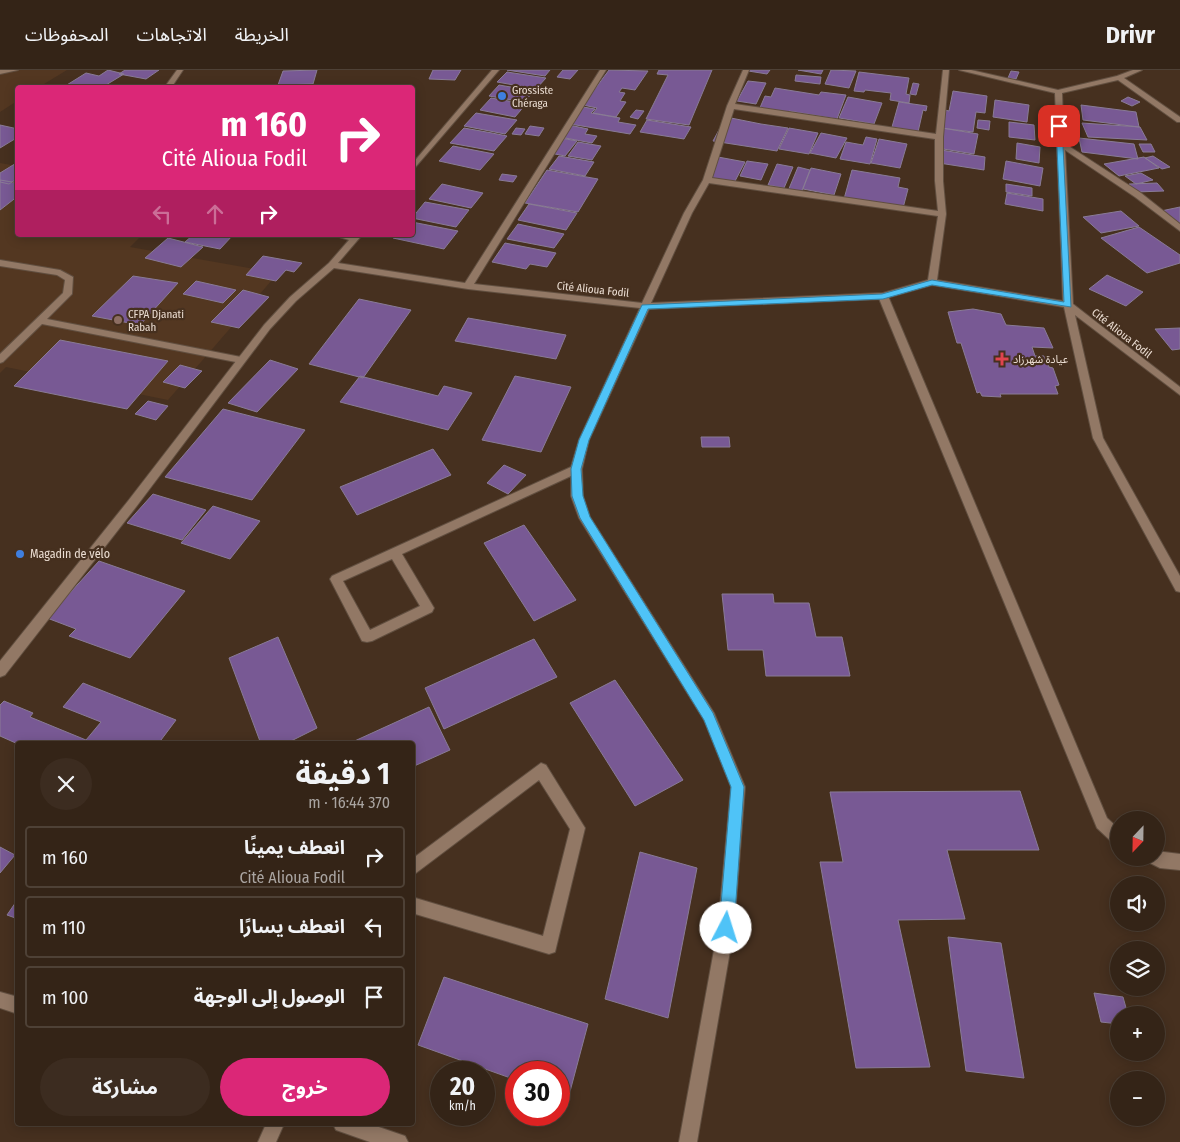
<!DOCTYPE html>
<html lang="ar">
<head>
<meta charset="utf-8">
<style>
  :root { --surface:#342417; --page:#3c2c20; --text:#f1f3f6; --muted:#a9a4a1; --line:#4e4136; --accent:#db2777 }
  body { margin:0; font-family:"Fira Sans Condensed","Noto Sans Arabic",sans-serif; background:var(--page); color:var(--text); direction:rtl; height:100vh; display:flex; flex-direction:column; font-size:19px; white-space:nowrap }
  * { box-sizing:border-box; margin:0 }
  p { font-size:16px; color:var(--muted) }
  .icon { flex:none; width:28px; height:28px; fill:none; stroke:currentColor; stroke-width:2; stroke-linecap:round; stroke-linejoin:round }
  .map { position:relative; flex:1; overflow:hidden; direction:ltr }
  .details { position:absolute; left:15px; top:671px; width:400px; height:385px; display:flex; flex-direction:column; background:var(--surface); border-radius:5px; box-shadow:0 2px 12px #0003,0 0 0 1px var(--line); direction:rtl }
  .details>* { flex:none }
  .hud { position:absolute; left:15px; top:15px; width:400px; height:152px; border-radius:5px; box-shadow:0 2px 12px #0003,0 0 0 1px var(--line); direction:rtl; background:#db2777; color:#fff; overflow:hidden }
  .needle { width:32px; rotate:202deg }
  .tools { position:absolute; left:1110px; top:741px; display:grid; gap:10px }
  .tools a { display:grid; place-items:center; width:55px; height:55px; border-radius:50%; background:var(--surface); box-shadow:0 2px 12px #0003,0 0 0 1px var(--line); font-size:25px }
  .speed { position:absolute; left:430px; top:991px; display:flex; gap:10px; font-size:25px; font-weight:700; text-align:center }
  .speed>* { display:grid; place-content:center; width:65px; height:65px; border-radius:50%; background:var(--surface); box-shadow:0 2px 12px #0003,0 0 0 1px var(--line); line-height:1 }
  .speed small { font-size:12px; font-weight:400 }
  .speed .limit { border:8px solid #d22; background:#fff; color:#111 }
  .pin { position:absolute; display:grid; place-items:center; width:42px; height:42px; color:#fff; margin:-21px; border-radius:10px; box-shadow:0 2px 8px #0006 }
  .me { position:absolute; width:55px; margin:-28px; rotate:5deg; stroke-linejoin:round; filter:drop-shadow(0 0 4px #0008) }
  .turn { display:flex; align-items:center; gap:18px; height:105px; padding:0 25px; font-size:22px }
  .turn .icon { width:65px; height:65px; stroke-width:2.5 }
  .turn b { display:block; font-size:35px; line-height:42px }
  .lanes { display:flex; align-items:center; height:48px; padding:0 25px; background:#0003; justify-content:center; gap:25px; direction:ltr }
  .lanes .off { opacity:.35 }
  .round { display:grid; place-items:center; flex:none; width:52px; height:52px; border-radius:26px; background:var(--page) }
  .overview { display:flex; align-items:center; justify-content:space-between; height:85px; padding:0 25px }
  h1 { font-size:30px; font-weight:700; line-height:38px }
  .button { display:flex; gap:10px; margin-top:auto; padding:10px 25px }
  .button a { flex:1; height:58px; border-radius:30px; background:var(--accent); color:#fff; font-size:20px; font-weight:700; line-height:58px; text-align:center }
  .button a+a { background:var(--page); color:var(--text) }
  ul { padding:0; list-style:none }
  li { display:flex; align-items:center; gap:15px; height:62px; margin:0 10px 8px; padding:0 15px; border:2px solid var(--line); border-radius:5px }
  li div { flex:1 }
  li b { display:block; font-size:19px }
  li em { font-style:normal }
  header { display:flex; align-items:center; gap:30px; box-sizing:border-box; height:70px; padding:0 25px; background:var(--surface); border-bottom:1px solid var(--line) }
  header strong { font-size:24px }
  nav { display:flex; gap:28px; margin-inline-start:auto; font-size:18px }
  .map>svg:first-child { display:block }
</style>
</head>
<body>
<header>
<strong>Drivr</strong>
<nav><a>الخريطة</a><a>الاتجاهات</a><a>المحفوظات</a></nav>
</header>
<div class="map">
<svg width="1180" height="1072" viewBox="0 0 1180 1072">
  <rect width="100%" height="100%" fill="#46301f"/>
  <path fill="#533721" d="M0,0H67L39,17L18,18L17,31L0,42Z
    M0,93L17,96L18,165H142L130,177L278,203L168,330L6,297L0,303Z"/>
  <path fill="#785994" stroke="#897b96" d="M108,0L124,4L101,18H62L86,3L99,6Z
    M125,0H159L146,9L119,4Z
    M317,0L313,14L278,15L283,1Z
    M433,0H461L455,10L429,9Z
    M507,0H550L545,6Z
    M563,0H578L570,9L557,7Z
    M609,0L648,1L635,20L622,18L619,22L625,23L620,31L626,32L616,47L593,43L597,38L583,35Z
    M659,0H712L689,55L646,49L668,5L657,4Z
    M742,0H770L767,4Z
    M798,0H823L821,4Z
    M831,0L856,1L849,18L825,14Z
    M1011,1L1019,2L1016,9L1008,8Z
    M507,2L546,8L536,19L497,12Z
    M859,2L909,8L906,24L910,25L909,33L890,30L891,23L865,20L864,22L854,21Z
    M796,5L821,7L820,14L795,11Z
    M748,11L766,13L756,34L737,31Z
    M913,13L919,14L916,25L910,24Z
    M499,15L534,21L526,30L514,28L512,30L489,26Z
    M775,18L819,25L821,22L846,25L837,49L789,41L787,44L759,40L765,26L771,27Z
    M953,21L987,26L985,43L976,42L973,62L941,58L945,40L949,41Z
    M848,27L882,33L874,54L839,48Z
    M1128,27L1140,32L1132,36L1121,31Z
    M491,28L526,34L515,47L480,40Z
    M995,30L1029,35L1027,52L993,47Z
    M899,32L927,36L926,41L923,40L918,62L892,57Z
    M1081,35L1136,42L1139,57L1083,50Z
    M583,37L595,39L591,43L620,48L618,52L636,55L630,64L570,54Z
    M636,40L644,41L638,49L630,47Z
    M476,43L517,50L505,64L464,56Z
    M726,47L761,54L788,58L777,81L713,71Z
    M647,50L691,57L684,69L640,62Z
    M978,50L990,51L989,60L977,58Z
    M1009,52L1034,55L1035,70L1009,67Z
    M1082,53L1140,57L1147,70L1088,67Z
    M0,55L18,59V67L0,78Z
    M569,55L588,59L585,64L597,66L592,73L560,67Z
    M530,56L544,58L539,66L525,64Z
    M464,58L492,63L507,66L494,81L450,73Z
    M516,58L525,59L521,65L512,64Z
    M789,58L818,63L809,84L779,79Z
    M942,58L978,64L974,84L937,78Z
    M821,63L847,68L836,88L810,83Z
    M866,67L877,69L870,94L840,89L846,72L863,75Z
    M561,68L577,71L565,86L550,83Z
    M1079,68L1134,74L1138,89L1082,82Z
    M879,69L907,74L900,98L871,93Z
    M578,72L601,76L592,90L568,86Z
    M1017,73L1040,77L1039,93L1016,89Z
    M1139,74H1151L1155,82H1143Z
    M453,76L494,84L480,100L439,91Z
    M941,80L985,87L984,100L939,93Z
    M559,86L594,92L585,106L549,99Z
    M1153,86L1170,97L1162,99L1145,88Z
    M718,87L745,92L734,113L706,108Z
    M1144,87L1159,98L1119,106L1104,94Z
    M747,91L768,94L761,110L740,106Z
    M1006,91L1043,98L1040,116L1003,109Z
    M18,92V108L9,114L0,112V103Z
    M777,94L793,97L784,118L768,115Z
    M798,97L810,100L801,123L788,121Z
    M811,98L841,104L834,125L803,119Z
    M547,100L598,109L578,142L525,133Z
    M852,100L900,108L898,117L908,119L903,138L844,129Z
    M1141,103L1153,110L1136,114L1125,106Z
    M502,104L517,106L513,112L499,110Z
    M0,110L18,113V126L0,140Z
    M1157,113L1164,121L1136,122L1129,114Z
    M442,114L483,123L471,138L429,129Z
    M1006,114L1032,118V126L1006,122Z
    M1007,123L1043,129V141L1005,134Z
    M425,132L469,140L456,157L412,148Z
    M529,134L577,143L566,160L518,150Z
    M1180,137V155L1161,141Z
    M1121,141L1139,156L1101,163L1083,147Z
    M412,152L458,161L444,179L393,168L396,165H412Z
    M518,154L564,164L554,178L507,169Z
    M1139,157L1180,185V193L1147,203L1101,168Z
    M193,165H233L220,179L185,172Z
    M168,168L203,177L181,197L145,188Z
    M505,173L556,183L547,197L530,194L526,199L492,192Z
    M263,186L302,193L294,202L286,200L276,211L246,205Z
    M1107,205L1143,222L1126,236L1089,219Z
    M133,206L178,213L140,255L92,246Z
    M196,211L236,220L223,233L183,224Z
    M243,220L269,227L239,258L211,252Z
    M359,229L411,240L363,308L309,294Z
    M973,239L1001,244L1006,255L1044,258L1053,278L1032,277L1035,286H1044L1049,297L1053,298L1059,315L1055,316L1058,324H1000L1001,327L982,326L980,322L977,323L961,273H957L948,242Z
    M468,248L566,265L556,289L455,271Z
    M1180,258V279L1172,280L1155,259Z
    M60,270L168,291L127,339L14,316Z
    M270,290L298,299L257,342L228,333Z
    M180,295L202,301L185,318L163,312Z
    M360,306L438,326L444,316L472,323L448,360L340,332Z
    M515,306L571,317L541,382L482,370Z
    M148,331L168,336L156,350L135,344Z
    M223,339L305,360L252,430L165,407Z
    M701,367H729L730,377H702Z
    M433,379L451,405L357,445L340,417Z
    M504,395L526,405L508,424L487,413Z
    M153,424L206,440L182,470L127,453Z
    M213,436L260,451L230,489L181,473Z
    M524,455L576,530L534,551L484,473Z
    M99,491L185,521L130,588L69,566L76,559L47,548Z
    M722,524H773L774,533H809L816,567H842L850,606H766L763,580H728Z
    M278,567L317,658L285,674H261L229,588Z
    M534,569L557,607L444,659L425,618Z
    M615,610L683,710L635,736L570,633Z
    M83,613L176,650L158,674H18L0,666V635L4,631L33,643L30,647L86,670L101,652L63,637Z
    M429,637L450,680L412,697V674H348Z
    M1020,721L1039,780H947L965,849L898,850L930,997L856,998L820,792H843L830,722Z
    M0,777L15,785L0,803Z
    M640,782L697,798L668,948L605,929Z
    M18,829V849L7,845Z
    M948,867L1001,873L1024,1008L966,1001Z
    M444,907L588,954L568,1029L559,1026V1002H516V1010L418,975Z
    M1094,923L1123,927L1128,945H1119V954L1101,952Z"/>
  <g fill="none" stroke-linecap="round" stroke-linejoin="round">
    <g stroke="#614f40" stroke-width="2">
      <path id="service" d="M0,190L60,200L73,207L72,224L47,249L241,287L246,290L241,293L42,254L3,292L0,293V284L63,223L65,210L57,205L0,196Z
        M883,223L888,226L1107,748L1119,759V776L1114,774L1097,758L878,226Z
        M1156,781L1180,784V800L1160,798L1150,793L1148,788H1156Z"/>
    </g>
    <g stroke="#614f40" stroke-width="2">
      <path id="minor" d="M177,0H183L171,18H164Z
        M492,0H499L412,101V94Z
        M600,0H606L474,214L642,233L684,143L703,110L727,36L743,0H749L735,34L936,64L943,0H949L943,67V111L946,144L937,210L1063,231L1055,23L959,0H971L1058,20L1117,6L1133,0H1142L1124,8L1180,47V52H1177L1118,10L1062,23L1064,73L1141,123L1180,154V161L1135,127L1065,80L1073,234L1180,317V325L1075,245L1103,368L1180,506V522L1176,521L1093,368L1064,237L932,215L883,229L649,239L589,370L582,399L583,426L590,447L714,643L745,717L734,858L697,1072H679L718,858L731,717L704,650L579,448L571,426V406L402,484L434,538L432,542L372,571L367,572L362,571L330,509L332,506L571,397L579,370L640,238L468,219L334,198L296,231L270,259L136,437L5,605L0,607V591L128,431L264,255L290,227L329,193L349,170L333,165H362L338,193L465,213ZM734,39L935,69V111L938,141L712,108ZM709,113L938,146L928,210L883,223L651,233L692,143ZM392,489L420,536L370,560L343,511Z
        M541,693L546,695L585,758L555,882L549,884L412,843V827L543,866L570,759L539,710L412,806V789Z
        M0,922L18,927V944L0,938Z
        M266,1054H284L276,1072H258Z
        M333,1054H370L405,1066L408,1072H370L336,1060Z"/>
    </g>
    <g stroke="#614f40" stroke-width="2">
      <path id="tertiary" d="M0,0H18L0,4Z"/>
    </g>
    <use href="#service" fill="#927865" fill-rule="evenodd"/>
    <use href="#minor" fill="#927865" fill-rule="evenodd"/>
    <use href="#tertiary" fill="#927865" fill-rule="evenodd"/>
  </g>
  <path fill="#4fc3f7" stroke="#337fa1" d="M1059,54L1062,56L1071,237L932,215L883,229L648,239L589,370L581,399L583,426L590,447L713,643L744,717L734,858L732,863L726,865L721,863L719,858L731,717L704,650L580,448L572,426L571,399L579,370L642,235L882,224L932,210L1064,232L1056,56Z"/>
  <g fill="#3f7fe0" stroke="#46301f" stroke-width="2">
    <circle cx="502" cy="26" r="5"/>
    <circle cx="20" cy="484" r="5"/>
  </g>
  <circle fill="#8d6e63" stroke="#46301f" stroke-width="2" cx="118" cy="250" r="5"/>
  <path fill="#e0444e" stroke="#46301f" stroke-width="2" d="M999.5 281.5h5v5h5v5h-5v5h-5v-5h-5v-5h5z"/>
  <g text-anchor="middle" stroke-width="4.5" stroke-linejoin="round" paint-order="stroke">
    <g font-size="11" fill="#ebddd2" stroke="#46301f" text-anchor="start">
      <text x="512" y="24">Grossiste<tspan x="512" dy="13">Chéraga</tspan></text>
      <text x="128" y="248">CFPA Djanati<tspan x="128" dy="13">Rabah</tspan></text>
      <text x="1013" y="293">عيادة شهرزاد</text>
    </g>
    <g font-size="11" fill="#ebddd2" stroke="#46301f">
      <text transform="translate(593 219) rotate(6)" y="4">Cité Alioua Fodil</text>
      <text transform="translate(1122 263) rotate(38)" y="4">Cité Alioua Fodil</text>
    </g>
    <g font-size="12" fill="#ebddd2" stroke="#46301f" text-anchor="start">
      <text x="30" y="488">Magadin de vélo</text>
    </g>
  </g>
</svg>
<div class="tools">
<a><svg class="needle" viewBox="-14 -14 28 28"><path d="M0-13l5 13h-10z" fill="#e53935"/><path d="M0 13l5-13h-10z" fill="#a9a4a1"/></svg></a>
<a><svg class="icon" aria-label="sound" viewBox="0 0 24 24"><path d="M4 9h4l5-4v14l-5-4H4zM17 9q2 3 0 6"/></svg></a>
<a><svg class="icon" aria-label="layers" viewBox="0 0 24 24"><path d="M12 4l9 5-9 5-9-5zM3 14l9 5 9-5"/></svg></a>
<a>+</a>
<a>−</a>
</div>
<div class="speed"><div>20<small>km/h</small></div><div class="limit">30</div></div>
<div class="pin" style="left:1059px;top:56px;background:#d93025"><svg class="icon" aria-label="arrive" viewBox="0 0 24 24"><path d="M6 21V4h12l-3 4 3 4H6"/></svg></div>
<svg class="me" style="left:726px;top:858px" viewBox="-20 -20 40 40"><circle r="19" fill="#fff"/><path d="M0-13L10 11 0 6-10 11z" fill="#4fc3f7"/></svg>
<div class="hud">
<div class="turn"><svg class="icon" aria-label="right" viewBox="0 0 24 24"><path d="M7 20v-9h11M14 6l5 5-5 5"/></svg><div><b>160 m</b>Cité Alioua Fodil</div></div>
<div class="lanes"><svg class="icon off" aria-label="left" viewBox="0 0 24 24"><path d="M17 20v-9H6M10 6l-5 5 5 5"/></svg><svg class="icon off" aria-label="ahead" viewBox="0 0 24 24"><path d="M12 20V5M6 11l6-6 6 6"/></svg><svg class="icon" aria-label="right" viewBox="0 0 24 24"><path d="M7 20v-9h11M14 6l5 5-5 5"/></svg></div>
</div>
<section class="details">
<div class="overview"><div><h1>1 دقيقة</h1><p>370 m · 16:44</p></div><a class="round"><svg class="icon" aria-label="close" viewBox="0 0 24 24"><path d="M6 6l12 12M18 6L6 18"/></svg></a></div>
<ul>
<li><svg class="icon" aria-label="right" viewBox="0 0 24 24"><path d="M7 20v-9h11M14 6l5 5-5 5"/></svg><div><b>انعطف يمينًا</b><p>Cité Alioua Fodil</p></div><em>160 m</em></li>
<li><svg class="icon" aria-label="left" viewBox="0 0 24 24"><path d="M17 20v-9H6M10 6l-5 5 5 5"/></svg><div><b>انعطف يسارًا</b></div><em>110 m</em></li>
<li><svg class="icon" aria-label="arrive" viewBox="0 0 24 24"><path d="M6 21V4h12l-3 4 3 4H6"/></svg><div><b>الوصول إلى الوجهة</b></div><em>100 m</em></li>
</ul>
<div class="button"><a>خروج</a><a>مشاركة</a></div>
</section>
</div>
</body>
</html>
